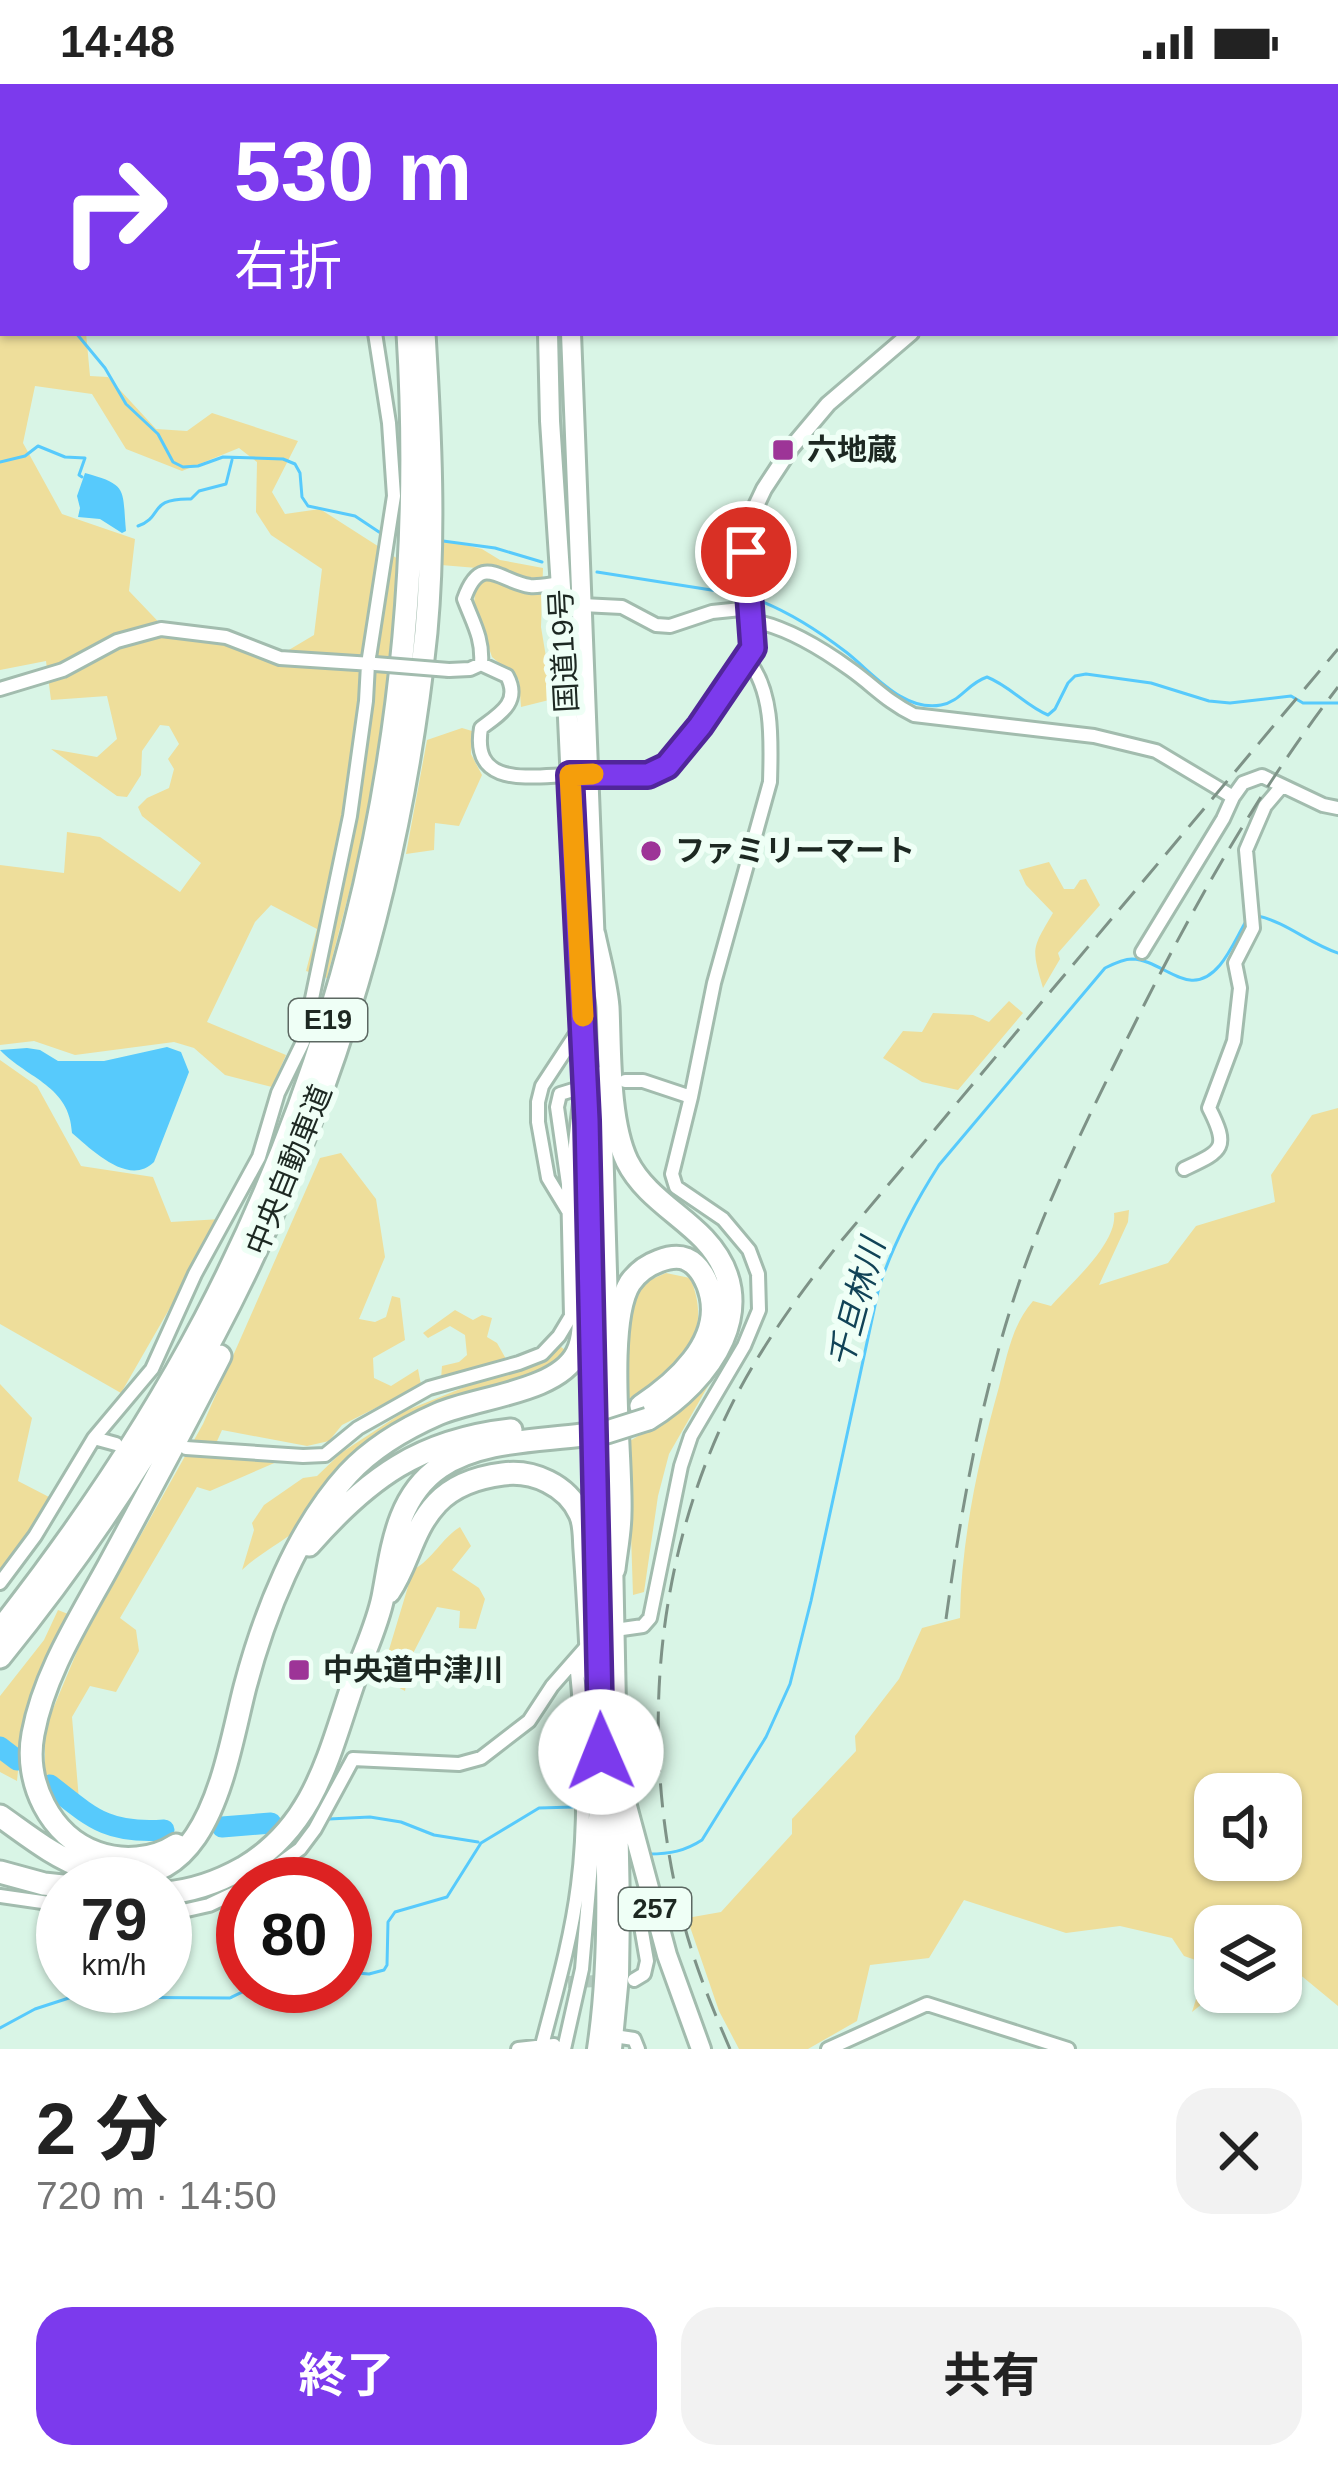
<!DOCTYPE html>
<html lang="ja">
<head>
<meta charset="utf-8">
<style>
  :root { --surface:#fff; --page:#f2f2f2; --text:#222; --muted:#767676; --accent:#7c3aed }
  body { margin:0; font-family:Arial,"Noto Sans JP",sans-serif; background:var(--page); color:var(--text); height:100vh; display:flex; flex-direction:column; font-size:45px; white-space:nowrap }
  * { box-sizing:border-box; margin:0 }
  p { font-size:39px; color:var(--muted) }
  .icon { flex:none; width:66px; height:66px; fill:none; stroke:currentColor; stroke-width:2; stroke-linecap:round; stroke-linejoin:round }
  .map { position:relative; height:1965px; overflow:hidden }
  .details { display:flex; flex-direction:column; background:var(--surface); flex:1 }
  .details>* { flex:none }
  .top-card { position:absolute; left:0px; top:0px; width:1338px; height:252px; box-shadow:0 3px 9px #0004; background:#7c3aed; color:#fff; overflow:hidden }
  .tools { position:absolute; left:1194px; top:1689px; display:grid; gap:24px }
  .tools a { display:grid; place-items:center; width:108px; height:108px; border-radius:24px; background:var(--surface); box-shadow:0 3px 9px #0004; font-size:60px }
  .speed { position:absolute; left:36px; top:1773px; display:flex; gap:24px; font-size:60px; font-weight:700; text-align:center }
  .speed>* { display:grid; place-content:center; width:156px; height:156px; border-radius:50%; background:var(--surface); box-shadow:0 3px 9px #0004; line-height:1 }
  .speed small { font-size:30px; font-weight:400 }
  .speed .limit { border:18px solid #d22; background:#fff; color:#111 }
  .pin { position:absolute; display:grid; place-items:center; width:102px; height:102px; color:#fff; margin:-51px; border:6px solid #fff; border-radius:50%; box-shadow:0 3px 12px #0007 }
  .me { position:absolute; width:132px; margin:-66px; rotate:359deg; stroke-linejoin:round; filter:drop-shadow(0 0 9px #0008) }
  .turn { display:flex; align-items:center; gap:42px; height:252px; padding:0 36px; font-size:54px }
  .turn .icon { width:156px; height:156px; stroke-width:2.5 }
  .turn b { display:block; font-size:84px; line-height:102px }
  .round { display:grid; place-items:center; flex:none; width:126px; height:126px; border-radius:36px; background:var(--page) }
  .overview { display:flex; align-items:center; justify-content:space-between; height:204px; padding:0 36px }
  h1 { font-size:72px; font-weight:700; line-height:90px }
  .action { display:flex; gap:24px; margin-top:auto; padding:24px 36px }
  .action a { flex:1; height:138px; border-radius:36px; background:var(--accent); color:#fff; font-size:48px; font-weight:700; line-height:138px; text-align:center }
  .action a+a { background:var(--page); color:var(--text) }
  .status { display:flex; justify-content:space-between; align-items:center; height:84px; padding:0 60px; background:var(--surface); direction:ltr }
  .status svg { height:33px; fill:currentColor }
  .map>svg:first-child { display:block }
</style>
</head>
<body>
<div class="status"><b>14:48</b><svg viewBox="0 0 49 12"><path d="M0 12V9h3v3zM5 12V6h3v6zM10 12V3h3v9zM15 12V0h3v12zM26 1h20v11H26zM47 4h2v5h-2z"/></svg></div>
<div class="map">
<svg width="1338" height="1965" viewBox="0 0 1338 1965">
  <rect width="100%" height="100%" fill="#d9f5e6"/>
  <path fill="#eede9b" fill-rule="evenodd" d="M0,157L3,158V249H86L90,292L108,293L156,345L187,347L212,329L298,357L272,408L285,430L320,425L398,475L388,609L368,735L327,894L306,887L317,845L271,821L255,838L207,938L286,971L272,1003L225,991L194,964L174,958L75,971L34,957L0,961V781L64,789L67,748L100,753L180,808L201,779L142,732L138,723L147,714L169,704L174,685L168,675L179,660L169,642L160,641L142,667L141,691L127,713L117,712L51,665L97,673L117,655L107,612L51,616L46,577L0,586ZM35,302L92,310L126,365L182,387L239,364L257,378L256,428L271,451L322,485L314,551L272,576L223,557L171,551L129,507L135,455L62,430L23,359Z
    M443,456L482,465L500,476L543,484L541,543L553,615L521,623L519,596L492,573L474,520L477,484L441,481Z
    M462,644L472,647L471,670L482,691L459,742L435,739L434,766L406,770L427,656Z
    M1049,778L1064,805H1074L1080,796L1086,795L1100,821L1058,869L1060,875L1043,904C1031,863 1032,865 1053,829L1026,801L1019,786Z
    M1009,917L1023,929L958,1006L922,998L883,974L903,947L922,948L933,929L973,931L989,938Z
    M0,976L37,1002L81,1082L153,1093L171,1138L221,1135L121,1309L0,1240Z
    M1338,1024V1922L1281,1875V1842H1215V1908H1217L1192,1928L1207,1880L1184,1872L1172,1854L1120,1842L1066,1849L964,1816L929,1874L870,1881L857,1937L808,1965H739L719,1927L687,1834L721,1828L792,1750V1735L856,1667L855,1652L899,1595L922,1544L960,1534C961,1456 978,1378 999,1303C1007,1272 1012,1241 1033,1217L1051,1222C1071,1199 1118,1159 1114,1129L1129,1126L1128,1138L1099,1201L1168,1179L1196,1142L1275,1118L1271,1091L1312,1031ZM1215,1710H1281V1776H1215Z
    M341,1069L376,1115L385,1173L359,1235L375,1238L386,1233L392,1212L400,1214L405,1256L373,1274L374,1294L391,1302L418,1285L421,1301L342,1341L329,1357L307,1362L222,1346L210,1373L279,1377L210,1407L197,1403L120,1534L136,1546L139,1567L116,1608L90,1602L72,1633L79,1716L45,1689V1644L81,1558L203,1340L320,1074Z
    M666,1189L690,1194C716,1253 676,1291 627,1317C626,1283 619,1220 649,1197C654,1194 661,1191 666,1189Z
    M455,1226L473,1236L482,1231L492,1234L487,1253L497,1259L506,1275L441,1295L442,1282L459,1278L467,1271L465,1251L450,1242L428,1254L423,1249Z
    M560,1262L566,1267L549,1285L411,1339L303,1441C283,1458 261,1468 242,1486L254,1446L252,1439L264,1421L303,1394L317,1392L341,1369L405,1327L480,1297L535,1282L552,1272Z
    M709,1293L712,1295L669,1370L658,1412L644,1508L633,1511L628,1358C659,1340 686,1322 709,1293Z
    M0,1300L32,1334L18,1397L49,1413L4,1487L0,1486Z
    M460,1443L471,1462L452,1486L479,1504L485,1515L476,1545L459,1544L460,1527L437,1523L407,1581L400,1588L407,1596L405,1607L392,1600L385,1579L413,1486C433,1475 441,1455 460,1443Z
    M58,1526L68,1530C40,1585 23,1636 17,1697L0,1688V1612L44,1556Z"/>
  <path fill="#57cafc" d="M85,389C129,401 122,405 126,447L122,449L100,435L78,433L80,424L77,412Z
    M167,963L181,968L189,988L154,1078C129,1103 92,1066 72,1049C70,1002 28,995 0,966L27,964L40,966L58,977H104Z"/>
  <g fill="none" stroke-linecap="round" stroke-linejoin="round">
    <path stroke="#57cafc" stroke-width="3" d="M0,214L3,215
      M76,249L105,284L126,320L158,350L173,378L183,383L198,382L223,373L283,375L295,380L300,389L302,413L308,422L355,432L379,448L386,449
      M0,378L25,372L38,362L65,373L85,374L79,391L82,393
      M138,442C164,433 147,414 191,415L199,407L226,400L232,376
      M443,457L495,464L542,478
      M597,488L743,511
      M758,516C789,528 820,548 846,568C873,589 903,628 941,621C960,618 968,599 987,593C1010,602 1026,622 1048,631L1055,625L1068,599L1075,592L1086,590L1151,599L1209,617L1230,619L1291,612L1303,619H1338
      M1258,832C1286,838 1310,860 1338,869
      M329,1735L370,1733L401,1738L434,1751L478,1758
      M649,1770C670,1770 685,1767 702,1756L766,1653L790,1600L811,1517L879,1203C894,1158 914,1120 939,1081L1105,884C1113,880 1123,875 1132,875C1165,876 1189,918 1220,881C1230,869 1237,853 1245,839L1249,837
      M345,1888L369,1890L384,1886L387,1881L388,1838L395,1828L447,1813L481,1759L539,1724L574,1723
      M0,1944L35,1925L72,1913L230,1914C234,1912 245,1906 249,1906C282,1902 284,1928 320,1902"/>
    <path stroke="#57cafc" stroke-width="21" d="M0,1663L17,1676
      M50,1701C92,1734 107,1750 164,1746
      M222,1743L271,1739"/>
    <path stroke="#b3ccbf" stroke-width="12" stroke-dasharray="12 6" stroke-linecap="butt" d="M568,1898L634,1896"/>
    <g stroke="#a2bcae" stroke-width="18">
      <path id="minor" d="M353,0V3
        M690,0V3
        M644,3L652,0
        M582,521L622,523L656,541L670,542L712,528L751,524
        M753,537C787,543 821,564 850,585C874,602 886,617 914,631L1094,652L1156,667L1233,713L1243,699L1262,692L1323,721L1338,724
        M481,580L507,592C521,618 500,630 481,644C471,704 530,692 570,691
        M449,586L470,585L481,580C483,554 473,539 464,515C481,467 500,498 530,502C540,503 551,500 561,499
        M0,605L63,586L117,557L161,545L226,553L280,574L372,580
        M1142,868L1223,735L1233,713
        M625,997H643L691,1013
        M1184,1085C1222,1067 1230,1065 1209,1024L1234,957L1240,904L1235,879L1253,844L1246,766L1265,722L1282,702
        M568,1127L548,1094L538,1038V1018L542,1002L580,944
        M94,1354L152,1285L195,1190L259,1073L278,1009L303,958L350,732L366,617L368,580L394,412L389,339L375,249
        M186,1364L303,1372L325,1371L358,1344L429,1304L519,1279L542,1270L559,1252L571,1232L568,1100L557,1023L560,1010L573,1006
        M0,1499L35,1452L94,1354L116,1360
        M615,1546L643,1542L650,1534L681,1382L691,1352L744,1262L759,1226L758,1190L749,1166L723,1135L676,1103L672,1090L691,1013L714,899L770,698C771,659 774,607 747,575
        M252,1800L300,1765L315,1745L353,1675L459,1680L481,1674L529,1637L552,1602L588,1561
        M0,1812L63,1821
        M165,1831L209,1821L243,1805
        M634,1896L644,1890L647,1877L637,1819L651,1814
        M614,1952L634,1955L638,1965
        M518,1965L554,1961
        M541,1965C555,1911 571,1857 578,1801C587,1733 583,1645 576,1577
        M564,1965L582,1885L597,1711
        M828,1965L927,1920L1068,1965"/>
    </g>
    <g stroke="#a2bcae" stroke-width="20">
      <path id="tertiary" d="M1299,3L1305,0
        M581,691H648L667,682L700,642L753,564L748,448L755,424L764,405L791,364L828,320L911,249"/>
    </g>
    <g stroke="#a2bcae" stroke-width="24">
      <path id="trunk" d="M538,0L539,3
        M557,0V3
        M548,249L550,337L564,549L586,1019
        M571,249L595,863
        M601,992L609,1253
        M592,1226L598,1529
        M627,1722L667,1871L701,1965
        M597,1965C615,1846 602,1707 599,1586
        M612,1965L619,1892L620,1824L613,1472"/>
    </g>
    <g stroke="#a2bcae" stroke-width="27">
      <path id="motorway" d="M378,0V3
        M396,0V3
        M594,851C599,875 606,899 608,923C610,967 608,1037 627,1077C644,1111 679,1129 704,1155C766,1221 710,1297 648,1335
        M309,1461C368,1394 420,1356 511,1346
        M614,1485C616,1467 620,1448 620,1429C622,1377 604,1240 630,1199C637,1189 648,1181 659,1177C667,1174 678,1172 686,1175C700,1181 708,1198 711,1212C721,1259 676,1299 641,1322
        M389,1508C409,1479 411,1447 437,1419C454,1401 479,1393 503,1390C533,1386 567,1401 580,1430C585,1440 584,1454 585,1466C588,1506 590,1546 592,1587L599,1601
        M0,1546C77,1448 147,1345 205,1235C365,928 429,593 408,249
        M0,1573C241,1277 387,928 426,548C435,449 430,349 424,249
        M0,1732C26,1750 55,1774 86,1784C208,1825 224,1685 245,1603C264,1531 297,1446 348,1390C372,1364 406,1344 438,1330C477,1313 558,1308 577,1269C586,1251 583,1227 583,1206C583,1182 584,1158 583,1133C582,1112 579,1090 579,1069C580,1048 584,1027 586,1006
        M176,1761C153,1776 122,1778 97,1769C50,1752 24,1698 33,1650C44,1590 79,1536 108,1483C146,1413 184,1343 220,1272
        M0,1788L44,1800L63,1802
        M165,1809C193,1807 218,1798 243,1784C314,1742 328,1673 353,1600C362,1572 377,1543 383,1513C392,1466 396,1413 440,1383C480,1356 536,1357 582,1351"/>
    </g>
    <use href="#minor" stroke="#fff" stroke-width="12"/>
    <use href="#tertiary" stroke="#fff" stroke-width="14"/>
    <use href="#trunk" stroke="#fff" stroke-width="18"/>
    <use href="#motorway" stroke="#fff" stroke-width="21"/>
    <path stroke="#7e9287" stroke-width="3" stroke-dasharray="24 12" stroke-linecap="butt" d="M946,1535C961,1426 980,1319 1014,1214C1043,1124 1085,1040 1127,955C1188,832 1254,712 1338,603
      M730,1965C711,1921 692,1875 681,1828C639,1657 654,1472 735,1314C765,1257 802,1206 842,1156L1338,565"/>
    <g stroke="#a2bcae" stroke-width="18" stroke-linecap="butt">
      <path id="minor-bridge" d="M375,580L449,586"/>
    </g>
    <g stroke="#a2bcae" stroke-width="27" stroke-linecap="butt">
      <path id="motorway-bridge" d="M582,1351L607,1348L648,1335"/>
    </g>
    <use href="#minor-bridge" stroke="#fff" stroke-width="12"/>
    <use href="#motorway-bridge" stroke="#fff" stroke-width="21"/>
  </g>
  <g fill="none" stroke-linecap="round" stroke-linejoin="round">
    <g stroke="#51269a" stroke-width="30">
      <path id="route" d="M601,1668L587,1036L570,691H648L667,682L700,642L753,564L746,468"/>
    </g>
    <use href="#route" stroke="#7c3aed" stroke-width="21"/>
    <path stroke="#f59e0b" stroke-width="21" d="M583,932L570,691L593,690"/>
  </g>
  <g fill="#9d3497" stroke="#effff6" stroke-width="4.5">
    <rect x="771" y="354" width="24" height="24" rx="6"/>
    <circle cx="651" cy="767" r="12"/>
    <rect x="287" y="1574" width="24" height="24" rx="6"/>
  </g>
  <g text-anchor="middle" stroke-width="12" stroke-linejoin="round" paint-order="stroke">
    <g fill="#effff6" stroke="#5c6862" stroke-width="3">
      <rect x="289" y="915" width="78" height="42" rx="9"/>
      <rect x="619" y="1804" width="72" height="42" rx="9"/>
    </g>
    <g font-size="27" font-weight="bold" fill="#1d2822">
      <text x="328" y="945">E19</text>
      <text x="655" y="1834">257</text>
    </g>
    <g font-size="30" font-weight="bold" fill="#1d2822" stroke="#effff6" text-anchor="start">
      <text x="807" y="376">六地蔵</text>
      <text x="675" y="777">ファミリーマート</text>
      <text x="323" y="1596">中央道中津川</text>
    </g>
    <g font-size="30" fill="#1d2822" stroke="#effff6">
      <text transform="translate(564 567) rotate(-93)" y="10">国道19号</text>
      <text transform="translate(289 1086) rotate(-68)" y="10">中央自動車道</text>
    </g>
    <g font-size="33" font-style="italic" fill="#114357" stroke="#effff6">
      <text transform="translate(856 1219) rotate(-75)" y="12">千旦林川</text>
    </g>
  </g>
</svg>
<div class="tools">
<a><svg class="icon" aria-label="sound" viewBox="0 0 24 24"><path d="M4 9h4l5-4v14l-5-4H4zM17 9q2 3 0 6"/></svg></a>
<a><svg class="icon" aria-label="layers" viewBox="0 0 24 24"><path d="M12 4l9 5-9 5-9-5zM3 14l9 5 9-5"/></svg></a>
</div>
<div class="speed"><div>79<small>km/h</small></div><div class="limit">80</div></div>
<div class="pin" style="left:746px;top:468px;background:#d93025"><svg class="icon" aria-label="arrive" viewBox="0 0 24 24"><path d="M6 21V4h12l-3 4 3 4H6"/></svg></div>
<svg class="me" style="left:601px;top:1668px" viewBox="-20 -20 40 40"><circle r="19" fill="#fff"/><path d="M0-13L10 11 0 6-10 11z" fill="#7c3aed"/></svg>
<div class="top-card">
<div class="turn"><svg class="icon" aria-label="right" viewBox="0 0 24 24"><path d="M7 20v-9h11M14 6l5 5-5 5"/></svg><div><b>530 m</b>右折</div></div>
</div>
</div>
<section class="details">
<div class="overview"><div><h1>2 分</h1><p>720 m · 14:50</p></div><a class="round"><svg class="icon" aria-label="close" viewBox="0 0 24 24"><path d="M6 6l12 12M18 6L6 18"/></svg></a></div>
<div class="action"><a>終了</a><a>共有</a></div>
</section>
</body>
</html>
